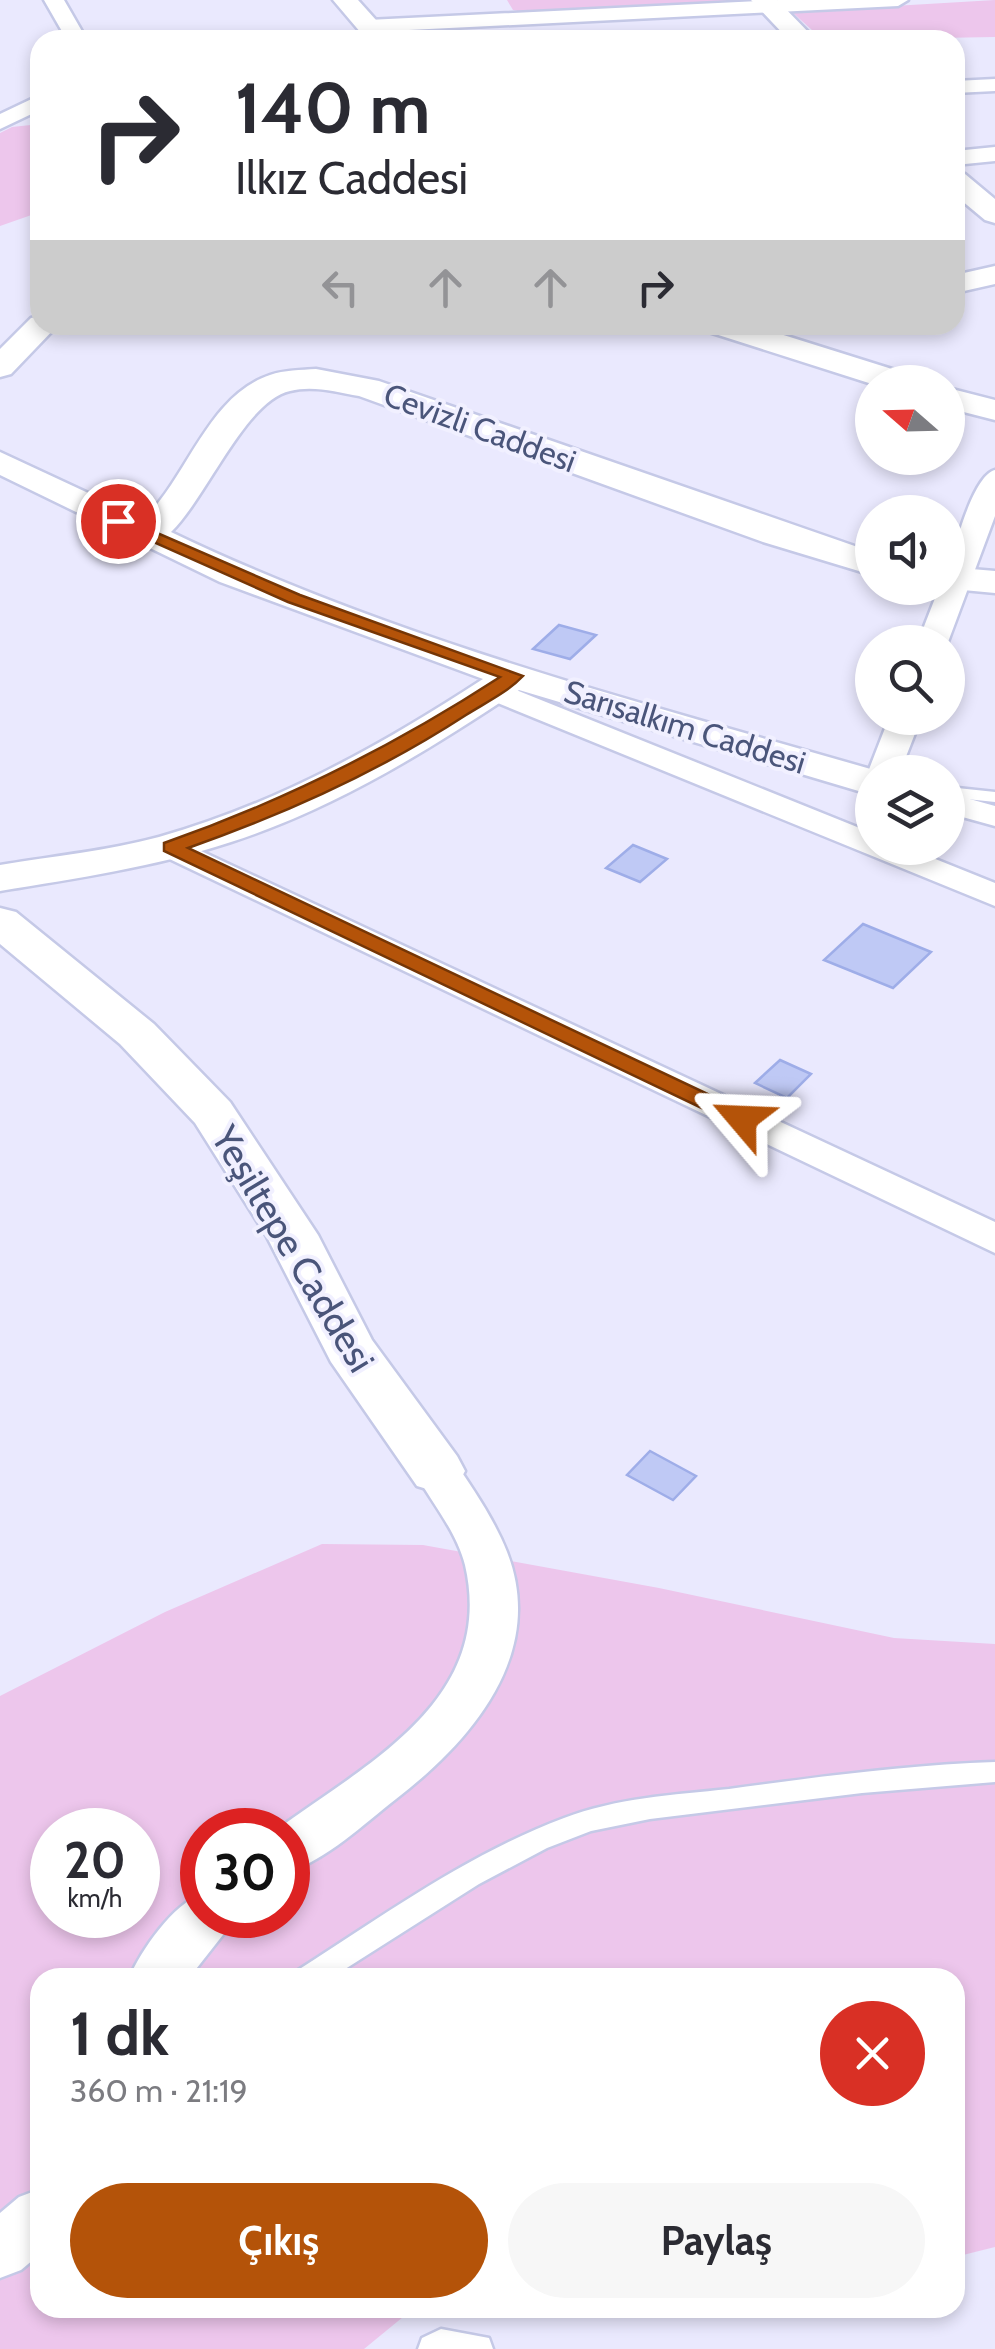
<!DOCTYPE html>
<html lang="tr">
<head>
<meta charset="utf-8">
<style>
  :root { --surface:#fff; --page:#f7f7f7; --text:#2b2b33; --muted:#7c7c81; --accent:#b45309 }
  body { margin:0; font-family:Cabin,sans-serif; background:var(--page); color:var(--text); height:100vh; display:flex; flex-direction:column; font-size:38px; white-space:nowrap }
  * { box-sizing:border-box; margin:0 }
  p { font-size:32px; color:var(--muted) }
  .icon { flex:none; width:55px; height:55px; fill:none; stroke:currentColor; stroke-width:2; stroke-linecap:round; stroke-linejoin:round }
  .map { position:relative; flex:1; overflow:hidden }
  .panel { position:absolute; left:30px; top:1968px; width:935px; height:350px; display:flex; flex-direction:column; background:var(--surface); border-radius:30px; box-shadow:0 5px 15px #0003 }
  .panel>* { flex:none }
  .guide { position:absolute; left:30px; top:30px; width:935px; height:305px; border-radius:30px; box-shadow:0 5px 15px #0003; background:#fff; color:var(--text); overflow:hidden }
  .needle { width:65px; rotate:290deg }
  .fabs { position:absolute; left:855px; top:365px; display:grid; gap:20px }
  .fabs a { display:grid; place-items:center; width:110px; height:110px; border-radius:50%; background:var(--surface); box-shadow:0 5px 15px #0003; font-size:50px }
  .speed { position:absolute; left:30px; top:1808px; display:flex; gap:20px; font-size:50px; font-weight:700; text-align:center }
  .speed>* { display:grid; place-content:center; width:130px; height:130px; border-radius:50%; background:var(--surface); box-shadow:0 5px 15px #0003; line-height:1 }
  .speed small { font-size:25px; font-weight:400 }
  .speed .limit { border:15px solid #d22; background:#fff; color:#111 }
  .pin { position:absolute; display:grid; place-items:center; width:85px; height:85px; color:#fff; margin:-42px; border:5px solid #fff; border-radius:50%; box-shadow:0 2px 10px #0007 }
  .me { position:absolute; width:110px; margin:-55px; rotate:296deg; stroke-linejoin:round; filter:drop-shadow(0 0 8px #0008) }
  .turn { display:flex; align-items:center; gap:35px; height:210px; padding:0 40px; font-size:45px }
  .turn .icon { width:130px; height:130px; stroke-width:2.5 }
  .turn b { display:block; font-size:70px; line-height:85px }
  .lanes { display:flex; align-items:center; height:95px; padding:0 40px; background:#0003; justify-content:center; gap:50px; direction:ltr }
  .lanes .off { opacity:.35 }
  .round { display:grid; place-items:center; flex:none; width:105px; height:105px; border-radius:52px; background:var(--page) }
  .head { display:flex; align-items:center; justify-content:space-between; height:170px; padding:0 40px }
  h1 { font-size:60px; font-weight:700; line-height:75px }
  .primary-button { display:flex; gap:20px; margin-top:auto; padding:20px 40px }
  .primary-button a { flex:1; height:115px; border-radius:60px; background:var(--accent); color:#fff; font-size:40px; font-weight:700; line-height:115px; text-align:center }
  .primary-button a+a { background:var(--page); color:var(--text) }
  .map>svg:first-child { display:block }
</style>
</head>
<body>
<div class="map">
<svg width="995" height="2349" viewBox="0 0 995 2349">
  <rect width="100%" height="100%" fill="#eae9fe"/>
  <path fill="#edc6ec" fill-rule="evenodd" d="M507,0H750L752,3L535,15L513,10Z
    M995,0V37L823,40L792,12Z
    M40,124V212L0,226V133L12,127Z
    M322,1544L423,1545L659,1588L894,1638L995,1644V2247L955,2257V1978H40V2308H414L364,2349H0V1696L165,1612ZM52,1830H138V1915H52ZM202,1830H288V1915H202Z"/>
  <path fill="#bfc9f5" stroke="#9eade8" stroke-width="2.5" d="M559,625L596,635L570,659L533,649Z
    M633,845L667,859L640,882L606,868Z
    M863,924L931,952L893,988L824,960Z
    M780,1060L811,1074L787,1098L755,1083Z
    M650,1451L696,1476L673,1500L627,1475Z"/>
  <g fill="none" stroke-linecap="round" stroke-linejoin="round">
    <g stroke="#c5c9e7" stroke-width="5">
      <path id="service" d="M948,787L995,792V802L948,797Z
        M995,1762V1782L862,1793L650,1819L591,1831L547,1848L479,1884L331,1978H295L298,1970C384,1915 468,1854 564,1818C616,1798 673,1795 729,1789C817,1777 906,1765 995,1762Z
        M441,2329L489,2338L493,2349H418L422,2338Z"/>
    </g>
    <g stroke="#c5c9e7" stroke-width="5">
      <path id="minor" d="M44,0H64L87,40H67Z
        M779,0H908L898,6L368,32L358,26L368,20Z
        M995,79V91L955,93V81Z
        M40,95V110L0,129V114Z
        M995,147V161L955,165V151Z
        M995,470V516L948,642H918L939,588H948C948,563 972,475 995,470Z
        M494,681L872,833V848H908L995,883V906L483,697L478,690L483,683Z
        M889,718H921L900,772H872V779L868,772Z
        M948,793L995,806V826L948,813Z
        M171,837L995,1222V1253L159,854L154,847L159,840Z
        M437,1454L453,1459C473,1489 494,1519 507,1552C547,1654 471,1741 396,1799C364,1824 326,1860 288,1872V1830H276C368,1763 496,1699 465,1565C456,1530 431,1502 414,1471L421,1459Z
        M202,1894V1915H233L226,1931L189,1978H129C142,1949 173,1904 202,1894Z
        M40,2189V2254L21,2270L0,2278V2213L19,2197Z"/>
    </g>
    <g stroke="#c5c9e7" stroke-width="5">
      <path id="tertiary" d="M333,0H358L394,40H367Z
        M751,0H777L816,40H789Z
        M955,172L965,174L995,199V223L985,220L955,195Z
        M995,266V284L955,293V275Z
        M40,316V325H58L11,374L0,377V349L31,318Z
        M704,325H752L911,375L915,382L872,384L709,332Z
        M316,369L379,381L872,552V575L763,542L359,396C336,392 313,385 290,391C245,401 207,497 171,532C396,640 642,703 881,772H872V795L519,690C429,750 334,809 231,842C155,867 78,878 0,891V865C53,856 107,851 159,837C276,804 382,745 483,679L220,582L0,475V452L144,519C188,476 208,396 270,375C284,370 301,370 316,369Z
        M948,388L995,400V420L948,408Z
        M948,567L995,571V593L942,588H948Z
        M0,908L16,912L154,1024L230,1102L318,1235L372,1340L457,1456L465,1471L457,1486L437,1492L417,1486L331,1362L267,1237L195,1123L120,1044L0,944Z"/>
    </g>
    <use href="#service" fill="#fff" fill-rule="evenodd"/>
    <use href="#minor" fill="#fff" fill-rule="evenodd"/>
    <use href="#tertiary" fill="#fff" fill-rule="evenodd"/>
  </g>
  <path fill="#b45309" stroke="#753606" stroke-width="2.5" d="M118,516L300,595L523,676C508,692 485,703 466,715C380,771 285,814 188,848L750,1114L754,1119L750,1124H735L164,851V843C284,801 394,746 500,677L288,602L113,524L110,521Z"/>
  <g text-anchor="middle" stroke-width="8" stroke-linejoin="round" paint-order="stroke">
    <g font-size="32" fill="#4a557a" stroke="#f1f0ff">
      <text transform="translate(480 428) rotate(20)" y="11">Cevizli Caddesi</text>
      <text transform="translate(685 727) rotate(17)" y="11">Sarısalkım Caddesi</text>
    </g>
    <g font-size="38" fill="#4a557a" stroke="#f1f0ff">
      <text transform="translate(293 1249) rotate(59)" y="13">Yeşiltepe Caddesi</text>
    </g>
  </g>
</svg>
<div class="fabs">
<a><svg class="needle" viewBox="-14 -14 28 28"><path d="M0-13l5 13h-10z" fill="#e53935"/><path d="M0 13l5-13h-10z" fill="#7c7c81"/></svg></a>
<a><svg class="icon" aria-label="sound" viewBox="0 0 24 24"><path d="M4 9h4l5-4v14l-5-4H4zM17 9q2 3 0 6"/></svg></a>
<a><svg class="icon" aria-label="search" viewBox="0 0 24 24"><circle cx="10" cy="10" r="6"/><path d="M15 15l6 6"/></svg></a>
<a><svg class="icon" aria-label="layers" viewBox="0 0 24 24"><path d="M12 4l9 5-9 5-9-5zM3 14l9 5 9-5"/></svg></a>
</div>
<div class="speed"><div>20<small>km/h</small></div><div class="limit">30</div></div>
<div class="pin" style="left:118px;top:521px;background:#d93025"><svg class="icon" aria-label="arrive" viewBox="0 0 24 24"><path d="M6 21V4h12l-3 4 3 4H6"/></svg></div>
<svg class="me" style="left:742px;top:1119px" viewBox="-20 -20 40 40"><path d="M0-17L14 15 0 8-14 15z" fill="#b45309" stroke="#fff" stroke-width="4"/></svg>
<div class="guide">
<div class="turn"><svg class="icon" aria-label="right" viewBox="0 0 24 24"><path d="M7 20v-9h11M14 6l5 5-5 5"/></svg><div><b>140 m</b>Ilkız Caddesi</div></div>
<div class="lanes"><svg class="icon off" aria-label="left" viewBox="0 0 24 24"><path d="M17 20v-9H6M10 6l-5 5 5 5"/></svg><svg class="icon off" aria-label="ahead" viewBox="0 0 24 24"><path d="M12 20V5M6 11l6-6 6 6"/></svg><svg class="icon off" aria-label="ahead" viewBox="0 0 24 24"><path d="M12 20V5M6 11l6-6 6 6"/></svg><svg class="icon" aria-label="right" viewBox="0 0 24 24"><path d="M7 20v-9h11M14 6l5 5-5 5"/></svg></div>
</div>
<section class="panel">
<div class="head"><div><h1>1 dk</h1><p>360 m · 21:19</p></div><a class="round" style="background:#d93025;color:#fff"><svg class="icon" aria-label="close" viewBox="0 0 24 24"><path d="M6 6l12 12M18 6L6 18"/></svg></a></div>
<div class="primary-button"><a>Çıkış</a><a>Paylaş</a></div>
</section>
</div>
</body>
</html>
